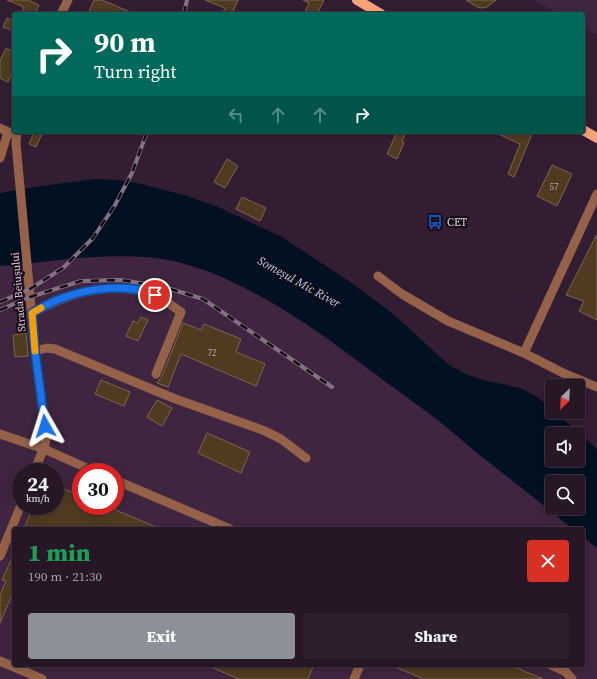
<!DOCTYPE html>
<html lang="en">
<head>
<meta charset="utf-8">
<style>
  :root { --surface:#261626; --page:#2e1f2e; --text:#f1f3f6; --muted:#a49fa7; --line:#423543; --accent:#8c9099 }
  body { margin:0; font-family:"Source Serif 4",serif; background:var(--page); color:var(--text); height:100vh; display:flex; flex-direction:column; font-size:15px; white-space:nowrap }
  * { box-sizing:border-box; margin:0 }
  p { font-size:13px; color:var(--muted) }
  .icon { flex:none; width:22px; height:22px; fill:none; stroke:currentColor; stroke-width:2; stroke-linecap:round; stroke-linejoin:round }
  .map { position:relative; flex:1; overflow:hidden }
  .side { position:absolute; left:12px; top:527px; width:573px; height:140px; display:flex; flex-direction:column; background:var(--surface); border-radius:4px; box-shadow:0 2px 10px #0003,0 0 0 1px var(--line) }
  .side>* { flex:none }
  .guide { position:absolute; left:12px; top:12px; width:573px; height:122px; border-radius:4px; box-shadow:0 2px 10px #0003,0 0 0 1px var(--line); background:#00695c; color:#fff; overflow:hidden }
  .needle { width:26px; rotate:204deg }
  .fabs { position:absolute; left:545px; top:379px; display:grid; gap:8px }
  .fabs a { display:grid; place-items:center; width:40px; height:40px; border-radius:4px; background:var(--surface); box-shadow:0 2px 10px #0003,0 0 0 1px var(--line); font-size:20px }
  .speed { position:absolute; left:12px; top:463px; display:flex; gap:8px; font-size:20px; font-weight:700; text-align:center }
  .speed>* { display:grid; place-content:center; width:52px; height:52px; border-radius:50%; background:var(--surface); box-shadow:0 2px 10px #0003,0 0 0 1px var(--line); line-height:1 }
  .speed small { font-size:10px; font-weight:400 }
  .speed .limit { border:6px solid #d22; background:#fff; color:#111 }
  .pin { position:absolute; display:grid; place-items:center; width:34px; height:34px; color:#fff; margin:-17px; border:2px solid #fff; border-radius:50%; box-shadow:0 1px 4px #0007 }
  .me { position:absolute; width:44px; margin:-22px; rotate:354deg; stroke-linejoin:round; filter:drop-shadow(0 0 3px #0008) }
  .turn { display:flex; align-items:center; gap:14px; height:84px; padding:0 16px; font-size:18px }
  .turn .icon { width:52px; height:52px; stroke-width:2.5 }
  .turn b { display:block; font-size:28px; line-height:34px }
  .lanes { display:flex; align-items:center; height:38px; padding:0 16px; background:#0003; justify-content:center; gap:20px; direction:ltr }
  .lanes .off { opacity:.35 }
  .round { display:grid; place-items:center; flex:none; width:42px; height:42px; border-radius:4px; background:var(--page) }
  .overview { display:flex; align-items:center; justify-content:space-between; height:68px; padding:0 16px }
  h1 { font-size:24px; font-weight:800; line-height:30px; color:#1e9e55 }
  .cta { display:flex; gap:8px; margin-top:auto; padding:8px 16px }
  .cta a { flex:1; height:46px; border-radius:4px; background:var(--accent); color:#fff; font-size:16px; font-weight:800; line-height:46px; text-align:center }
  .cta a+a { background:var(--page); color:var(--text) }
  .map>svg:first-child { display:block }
</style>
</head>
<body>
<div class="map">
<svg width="597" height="679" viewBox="0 0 597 679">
  <rect width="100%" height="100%" fill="#331d33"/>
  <path fill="#3f253f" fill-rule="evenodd" d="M534,0H597V35L583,27V14H559Z
    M86,257H150L170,260L197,268L221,276L274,304L314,330L440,422L573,529H14V665H583V537L597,548V679H0V266ZM21,472H55V506H21ZM81,472H115V506H81Z"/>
  <path fill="#011122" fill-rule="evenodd" d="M96,179L118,180L142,184L187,196L218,207L282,237L353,284L392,313L449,365L466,374L483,380L520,388L536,396L552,409V412H555L597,449V548L583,537V529H573C541,503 509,478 477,453C464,442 452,431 439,421C423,408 405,396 389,384C328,338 244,274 168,260C113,250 56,262 0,266V193L41,186ZM552,434H578V460H552ZM552,482H578V508H552Z"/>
  <path fill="#4f3b20" stroke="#7d674b" d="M7,0H28L39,5L35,14H21L24,7Z
    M94,0H102L135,14H88Z
    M205,0H238L232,14H222L225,8Z
    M303,0H324L317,14H304L309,3Z
    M466,0H496L487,7L481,8L477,7Z
    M7,18L14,21V31L3,27Z
    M6,48L14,52V69L8,82L0,78V61Z
    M34,132H43L36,147L29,144Z
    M397,132H406L402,142L404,143L397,159L387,154Z
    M494,132H528L532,134L514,177L508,174L520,144Z
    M227,159L238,166L225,188L214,182Z
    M552,165L572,174L557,206L537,196Z
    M242,197L266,208L260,221L236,209Z
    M597,234V320L579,311L584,301L566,295Z
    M141,317L148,320L138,341L126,336L133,321L138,323Z
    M183,323L201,330L204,324L241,339L236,352L265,364L256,386L181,354L168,387L157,383L162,376Z
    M26,333L28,356L15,357L13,335Z
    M101,380L130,392L124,406L95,394Z
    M157,400L172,408L162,426L147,417Z
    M207,433L250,452L241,473L198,453Z
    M55,485L81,496V506H106L161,529H24L33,506H55Z
    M14,553V590L0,623V595L6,581L2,580Z
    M206,665H314L308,679H239Z
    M390,665H510L543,679H424Z"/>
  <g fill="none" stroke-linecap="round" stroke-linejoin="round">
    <path stroke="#956249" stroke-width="9" d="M61,14L68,0
      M0,128L13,134
      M17,132L16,143L35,351L46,438L45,445L34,472
      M0,158L8,132
      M378,276L402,294L448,321L524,353L563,373L597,387
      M32,313C65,296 91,286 129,289C134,290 141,290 147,291C160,296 170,304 181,312L156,374
      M35,351L47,348L55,349L173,398L265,431L281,439L306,458
      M524,353L597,194
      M0,434L44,449L96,472
      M115,480L230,529
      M0,556L21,505
      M0,661L42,679
      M551,665L566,672L572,679
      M354,679L360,665"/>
    <path stroke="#f7a379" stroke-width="10" d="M357,0L381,14
      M583,130L597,138"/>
    <g stroke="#837183" stroke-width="4">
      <path id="rail" d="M184,14L187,0
        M0,302L30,289L63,268L93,238L115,205L132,173L147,132
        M0,310L30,297L81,281L121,280L164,287L203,299L332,387"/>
    </g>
    <use href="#rail" stroke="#150b15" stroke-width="2.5" stroke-dasharray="8" stroke-linecap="butt"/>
  </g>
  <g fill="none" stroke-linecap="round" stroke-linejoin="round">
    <g stroke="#114b97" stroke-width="10">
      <path id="route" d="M45,426L35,351L32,313C41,308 51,302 60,299C88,288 128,283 155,295"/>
    </g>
    <use href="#route" stroke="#1a73e8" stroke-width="7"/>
    <path stroke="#f59e0b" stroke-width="7" d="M35,351L32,313L41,308"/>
  </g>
  <defs>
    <g id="bus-bare" transform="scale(1.2)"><path d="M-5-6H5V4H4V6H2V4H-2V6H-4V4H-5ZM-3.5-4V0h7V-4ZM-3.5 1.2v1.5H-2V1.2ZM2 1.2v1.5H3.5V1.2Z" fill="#1a4fb4" stroke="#150b15" stroke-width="2.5" paint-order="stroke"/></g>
  </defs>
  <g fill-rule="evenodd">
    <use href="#bus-bare" x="435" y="222"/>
  </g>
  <g text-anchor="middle" stroke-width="4" stroke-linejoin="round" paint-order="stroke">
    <g font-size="9" fill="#bbacaf">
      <text x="554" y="190">57</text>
      <text x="212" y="356">72</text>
    </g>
    <g font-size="11" fill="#dfd1df" stroke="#150b15" text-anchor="start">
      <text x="447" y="226">CET</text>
    </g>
    <g font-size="11" fill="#dfd1df" stroke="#150b15">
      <text transform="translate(18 292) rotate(-95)" y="4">Strada Beiușului</text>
    </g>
    <g font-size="12" font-style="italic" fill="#b7d6f6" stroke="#150b15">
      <text transform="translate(299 282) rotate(29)" y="4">Someşul Mic River</text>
    </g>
  </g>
</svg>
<div class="fabs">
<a><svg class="needle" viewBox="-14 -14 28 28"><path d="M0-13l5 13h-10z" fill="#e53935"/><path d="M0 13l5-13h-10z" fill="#a49fa7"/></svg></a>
<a><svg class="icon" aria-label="sound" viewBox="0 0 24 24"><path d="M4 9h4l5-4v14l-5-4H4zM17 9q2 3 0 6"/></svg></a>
<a><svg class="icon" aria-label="search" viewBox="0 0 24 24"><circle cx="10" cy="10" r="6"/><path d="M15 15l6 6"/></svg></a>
</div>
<div class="speed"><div>24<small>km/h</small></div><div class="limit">30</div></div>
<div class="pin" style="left:155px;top:295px;background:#d93025"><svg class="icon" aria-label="arrive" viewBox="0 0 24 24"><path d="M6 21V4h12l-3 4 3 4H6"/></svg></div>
<svg class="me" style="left:45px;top:426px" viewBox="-20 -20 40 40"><path d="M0-17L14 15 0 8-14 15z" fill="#1a73e8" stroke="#fff" stroke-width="4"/></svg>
<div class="guide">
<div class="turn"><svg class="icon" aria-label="right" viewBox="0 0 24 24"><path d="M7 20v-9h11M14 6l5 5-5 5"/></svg><div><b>90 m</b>Turn right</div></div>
<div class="lanes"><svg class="icon off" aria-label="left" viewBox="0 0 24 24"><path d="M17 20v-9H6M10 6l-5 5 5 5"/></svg><svg class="icon off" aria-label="ahead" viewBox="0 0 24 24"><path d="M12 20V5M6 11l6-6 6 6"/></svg><svg class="icon off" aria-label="ahead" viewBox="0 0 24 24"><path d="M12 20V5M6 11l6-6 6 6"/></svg><svg class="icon" aria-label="right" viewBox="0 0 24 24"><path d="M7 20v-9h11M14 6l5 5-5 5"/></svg></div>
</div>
<section class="side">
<div class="overview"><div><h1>1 min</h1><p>190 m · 21:30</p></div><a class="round" style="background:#d93025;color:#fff"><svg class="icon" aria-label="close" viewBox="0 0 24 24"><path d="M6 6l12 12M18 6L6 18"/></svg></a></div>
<div class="cta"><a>Exit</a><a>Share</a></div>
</section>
</div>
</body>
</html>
